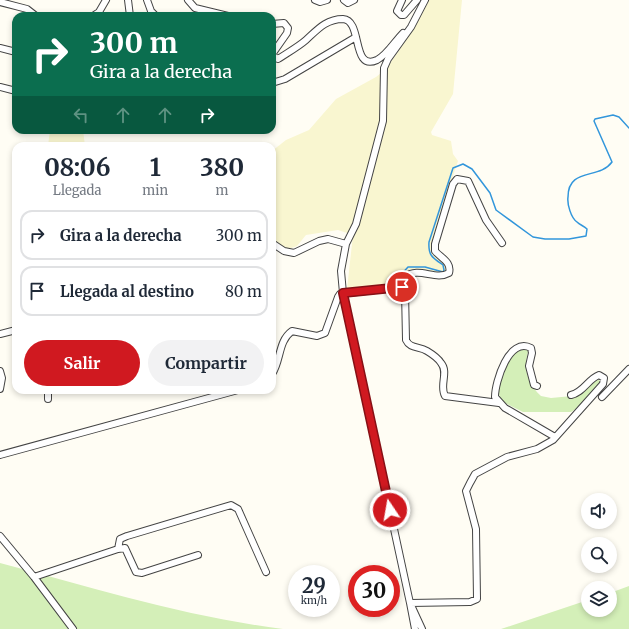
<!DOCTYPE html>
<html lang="es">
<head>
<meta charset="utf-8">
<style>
  :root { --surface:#fff; --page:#f2f2f3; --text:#1f2937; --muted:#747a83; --line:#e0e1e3; --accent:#d01920 }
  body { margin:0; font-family:Merriweather,serif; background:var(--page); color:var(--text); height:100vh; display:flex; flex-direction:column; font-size:15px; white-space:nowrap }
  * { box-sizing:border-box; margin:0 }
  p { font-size:13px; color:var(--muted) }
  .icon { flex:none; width:22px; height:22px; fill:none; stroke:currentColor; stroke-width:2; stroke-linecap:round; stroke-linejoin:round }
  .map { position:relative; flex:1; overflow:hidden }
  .panel { position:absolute; left:12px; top:142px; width:264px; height:252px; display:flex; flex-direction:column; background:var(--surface); border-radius:12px; box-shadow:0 2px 6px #0003 }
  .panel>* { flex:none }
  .guide { position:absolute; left:12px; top:12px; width:264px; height:122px; border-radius:12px; box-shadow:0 2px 6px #0003; background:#0b6e4f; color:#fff; overflow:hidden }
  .controls { position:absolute; left:581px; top:493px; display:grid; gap:8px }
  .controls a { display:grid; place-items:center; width:36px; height:36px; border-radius:50%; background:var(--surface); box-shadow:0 2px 6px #0003; font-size:20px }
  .speed { position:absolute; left:288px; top:565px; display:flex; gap:8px; font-size:20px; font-weight:700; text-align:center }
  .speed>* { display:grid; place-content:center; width:52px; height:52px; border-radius:50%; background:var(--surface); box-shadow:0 2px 6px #0003; line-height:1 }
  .speed small { font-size:10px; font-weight:400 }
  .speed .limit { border:6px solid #d22; background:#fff; color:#111 }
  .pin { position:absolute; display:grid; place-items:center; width:34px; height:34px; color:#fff; margin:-17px; border:2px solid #fff; border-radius:50%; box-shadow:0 1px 4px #0007 }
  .me { position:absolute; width:44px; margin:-22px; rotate:348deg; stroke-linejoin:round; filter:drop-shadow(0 0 3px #0008) }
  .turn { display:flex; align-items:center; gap:14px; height:84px; padding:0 12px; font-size:18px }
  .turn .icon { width:52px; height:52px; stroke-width:2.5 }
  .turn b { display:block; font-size:28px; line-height:34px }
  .lanes { display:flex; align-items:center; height:38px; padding:0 12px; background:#0003; justify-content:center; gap:20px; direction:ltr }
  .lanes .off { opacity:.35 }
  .eta { display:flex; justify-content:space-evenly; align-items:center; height:68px; text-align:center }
  .eta b { font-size:24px; font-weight:700; line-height:28px }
  .button { display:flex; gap:8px; margin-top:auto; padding:8px 12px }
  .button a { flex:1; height:46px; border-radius:24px; background:var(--accent); color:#fff; font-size:16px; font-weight:700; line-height:46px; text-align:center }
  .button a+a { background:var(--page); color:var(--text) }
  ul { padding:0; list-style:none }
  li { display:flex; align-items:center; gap:12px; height:50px; margin:0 8px 6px; padding:0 4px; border:2px solid var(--line); border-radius:12px }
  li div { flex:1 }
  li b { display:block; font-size:15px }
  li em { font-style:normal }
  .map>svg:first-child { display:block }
</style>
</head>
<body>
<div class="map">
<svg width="629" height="629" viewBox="0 0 629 629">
  <rect width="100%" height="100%" fill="#fffdf4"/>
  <path fill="#f9f6d0" d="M429,0H462L453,94L431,132L432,135L451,141L453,154L458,161L435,230L431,252L447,266L445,273H432L417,270L410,271L400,285L347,289L353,235L338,230L306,235L297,246L286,250L272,240V151L286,140L309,130L336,99L376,77L386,69L415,27Z
    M50,130H83L85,146H48Z"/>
  <path fill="#d4efb8" d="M524,347L529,349C523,367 526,382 541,396L551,398L572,396L595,379L599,378L600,383L579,407L571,412H523L501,401C495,390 503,361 513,353C516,350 521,349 524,347Z
    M0,563C93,588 187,617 283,629H0Z
    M629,586V629H501L588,600V610H610V593Z"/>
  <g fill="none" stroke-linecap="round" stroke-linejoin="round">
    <path stroke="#3296db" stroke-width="1.5" d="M399,277L408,267H425L443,272L444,270L443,265C433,258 428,256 429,242L453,168L463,164L472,169L490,193L496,210L533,237L545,239H569L586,236L587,229C584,226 580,225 577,222C571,218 567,204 568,197C568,167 599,180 612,162L594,121L595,119L613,115L619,117L629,128"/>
    <g stroke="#444" stroke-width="8">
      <path id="minor" d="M128,0L130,16
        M147,0L151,11L156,16
        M188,0L195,8L228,16
        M315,0L320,2L327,0
        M344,0L348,3L354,0
        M402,0L397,11L401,15H404L417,0
        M0,2L27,9L36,16
        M93,16L99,12L106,0
        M272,24L284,23L288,28L287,33L273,53L274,57L278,59C287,53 298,47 306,40C317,30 326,19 343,19C363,20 351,72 377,60C387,55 395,41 403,33
        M0,48L16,52
        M272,83L285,79L356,37
        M0,87L16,91
        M272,243L284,251L294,253L319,241L328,239L346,244
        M0,334L16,330
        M0,371L2,378L0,389
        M272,374C281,361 278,341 292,331L317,336L325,333L338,297L340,294L402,287
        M537,386L534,385L529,366L532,353L531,348C509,336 495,382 495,397L505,408L555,437
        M48,390V399
        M602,397L629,369
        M499,403L445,396C439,386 449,372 441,363C438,358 432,354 427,351C419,346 410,349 406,340L405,291L402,287L405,277C419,266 435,281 449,273C452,262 441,258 435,251V244L453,184L457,179L468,181L486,220L502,243
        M0,455L238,390
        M0,536L34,577L73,629
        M118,549L120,539L127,536L231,505L238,509L266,572
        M34,577L118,549L125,548L136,572L142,573L198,555
        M415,629L410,603L470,602L477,599L476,529L466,491L470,483L475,474L507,457L537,449L553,440L603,384L604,378L599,375C588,379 584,392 571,395
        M422,629L410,603L343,293L341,271L346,244L356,224L383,121L384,68L388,59L411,27L425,0"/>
    </g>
    <use href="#minor" stroke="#fff" stroke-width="6"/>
  </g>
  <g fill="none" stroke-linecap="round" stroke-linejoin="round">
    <g stroke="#871015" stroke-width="10">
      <path id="route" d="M390,510L343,293L402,287"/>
    </g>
    <use href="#route" stroke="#d01920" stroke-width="7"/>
  </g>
</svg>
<div class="controls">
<a><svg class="icon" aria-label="sound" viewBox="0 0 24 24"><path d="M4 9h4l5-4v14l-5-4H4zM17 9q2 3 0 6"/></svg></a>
<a><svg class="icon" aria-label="search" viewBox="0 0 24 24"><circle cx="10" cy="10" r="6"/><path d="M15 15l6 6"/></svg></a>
<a><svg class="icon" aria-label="layers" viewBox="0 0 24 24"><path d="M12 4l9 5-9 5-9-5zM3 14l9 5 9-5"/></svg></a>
</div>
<div class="speed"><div>29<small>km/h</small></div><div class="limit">30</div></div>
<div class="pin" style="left:402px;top:287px;background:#d93025"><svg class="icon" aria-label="arrive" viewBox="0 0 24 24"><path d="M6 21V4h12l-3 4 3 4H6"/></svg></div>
<svg class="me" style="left:390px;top:510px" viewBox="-20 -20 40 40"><circle r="17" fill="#d01920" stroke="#fff" stroke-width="3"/><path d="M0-11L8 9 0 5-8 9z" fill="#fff"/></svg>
<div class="guide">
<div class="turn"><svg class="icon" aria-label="right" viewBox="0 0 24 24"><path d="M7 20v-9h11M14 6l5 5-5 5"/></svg><div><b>300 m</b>Gira a la derecha</div></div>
<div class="lanes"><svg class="icon off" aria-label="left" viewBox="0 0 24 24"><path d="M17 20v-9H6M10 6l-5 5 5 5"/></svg><svg class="icon off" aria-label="ahead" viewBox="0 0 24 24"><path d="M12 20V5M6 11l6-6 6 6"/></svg><svg class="icon off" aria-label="ahead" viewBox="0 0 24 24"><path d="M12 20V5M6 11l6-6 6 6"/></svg><svg class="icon" aria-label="right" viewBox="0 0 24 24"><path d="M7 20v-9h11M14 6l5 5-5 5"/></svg></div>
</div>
<section class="panel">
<div class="eta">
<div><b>08:06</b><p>Llegada</p></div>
<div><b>1</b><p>min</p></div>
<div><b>380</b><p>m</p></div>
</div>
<ul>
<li><svg class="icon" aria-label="right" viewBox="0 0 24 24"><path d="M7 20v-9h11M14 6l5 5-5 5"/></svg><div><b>Gira a la derecha</b></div><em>300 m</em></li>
<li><svg class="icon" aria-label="arrive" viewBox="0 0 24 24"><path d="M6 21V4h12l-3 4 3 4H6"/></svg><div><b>Llegada al destino</b></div><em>80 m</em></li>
</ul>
<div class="button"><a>Salir</a><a>Compartir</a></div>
</section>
</div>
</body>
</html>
